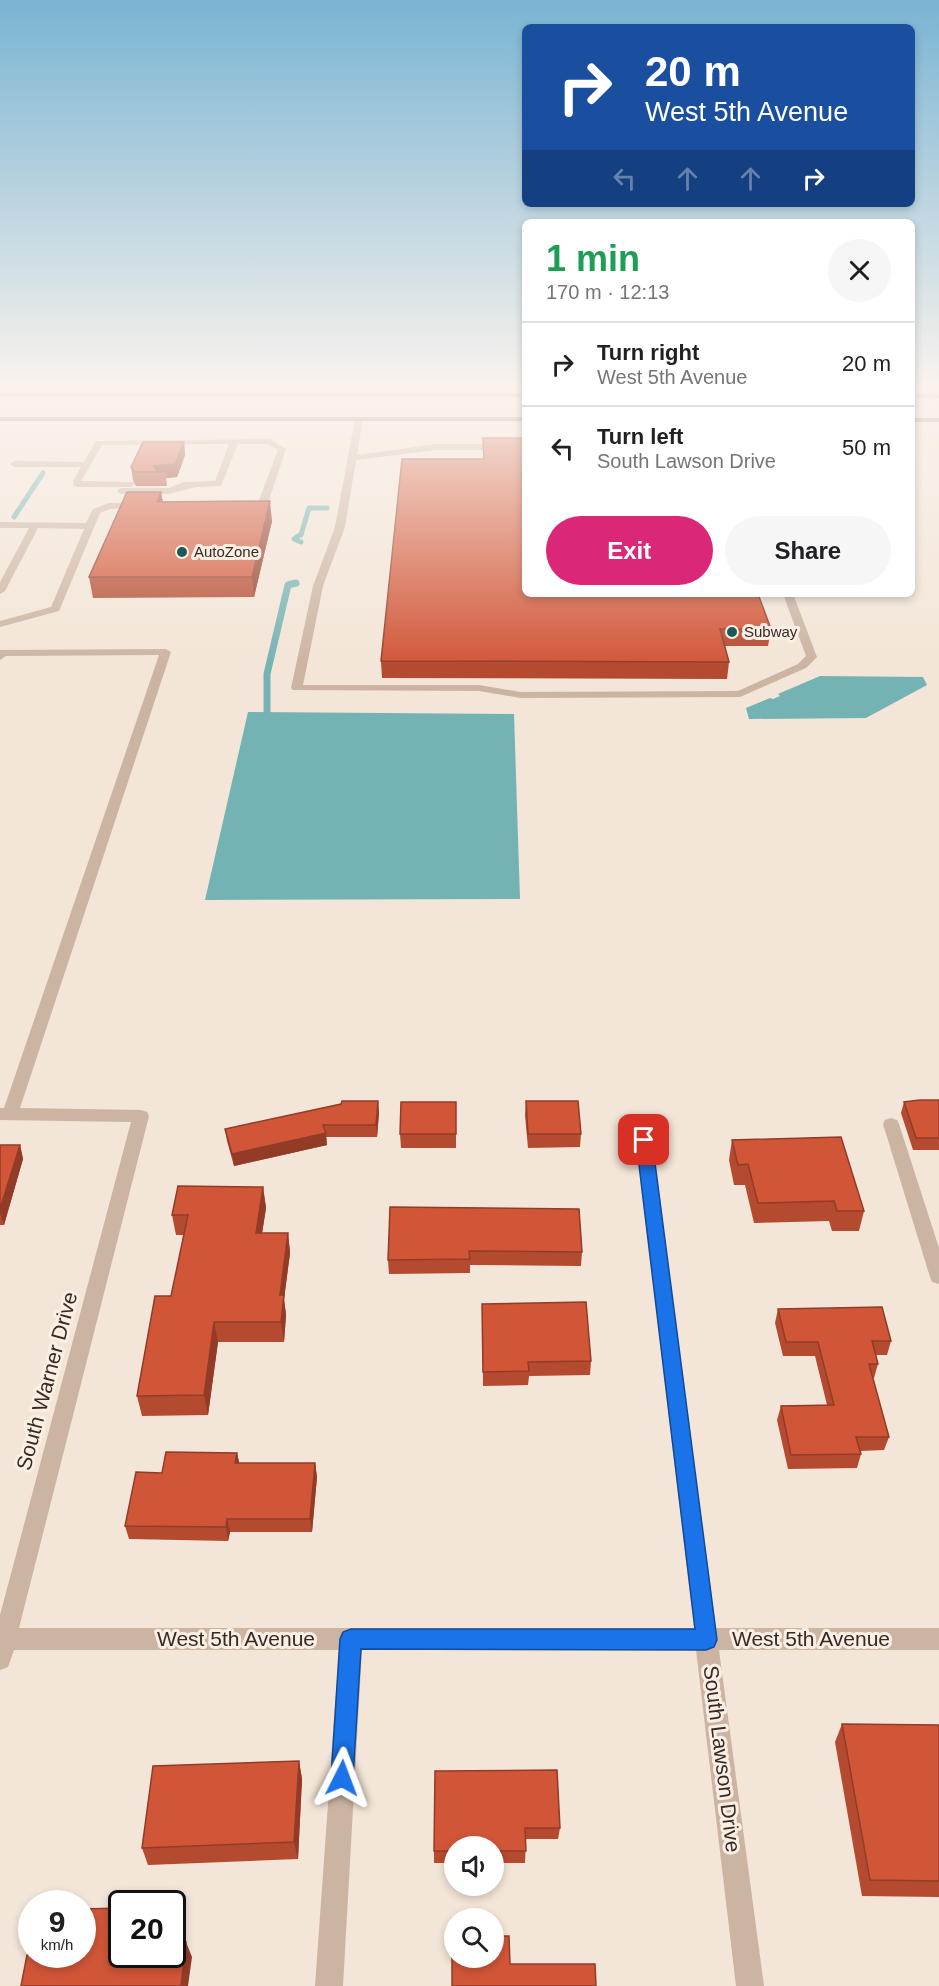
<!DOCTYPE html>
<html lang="en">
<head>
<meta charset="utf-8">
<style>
  :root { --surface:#fff; --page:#f6f6f6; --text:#202124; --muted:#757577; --line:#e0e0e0; --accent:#db2777 }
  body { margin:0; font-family:Arial,sans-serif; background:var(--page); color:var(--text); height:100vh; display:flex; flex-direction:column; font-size:22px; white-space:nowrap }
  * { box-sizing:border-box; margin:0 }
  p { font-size:20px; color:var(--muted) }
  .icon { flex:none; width:33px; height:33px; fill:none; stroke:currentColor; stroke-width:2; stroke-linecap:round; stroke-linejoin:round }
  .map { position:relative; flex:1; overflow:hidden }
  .details { position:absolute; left:522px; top:219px; width:393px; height:378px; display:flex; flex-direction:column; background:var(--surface); border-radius:9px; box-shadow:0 3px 9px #0003 }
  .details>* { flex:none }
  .guide { position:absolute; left:522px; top:24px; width:393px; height:183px; border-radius:9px; box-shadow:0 3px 9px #0003; background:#1a4fa0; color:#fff; overflow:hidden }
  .buttons { position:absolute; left:444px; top:1836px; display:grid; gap:12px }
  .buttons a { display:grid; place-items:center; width:60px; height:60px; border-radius:50%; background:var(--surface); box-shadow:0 3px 9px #0003; font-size:30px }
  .speed { position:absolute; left:18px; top:1890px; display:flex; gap:12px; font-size:30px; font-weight:700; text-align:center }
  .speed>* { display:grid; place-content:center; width:78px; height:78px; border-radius:50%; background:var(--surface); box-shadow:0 3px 9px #0003; line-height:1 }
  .speed small { font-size:15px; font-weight:400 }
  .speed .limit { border:3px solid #111; border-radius:9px; background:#fff; color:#111 }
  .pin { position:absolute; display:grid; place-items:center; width:51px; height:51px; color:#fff; margin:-26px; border-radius:12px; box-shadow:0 3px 9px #0006 }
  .me { position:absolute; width:66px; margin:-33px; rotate:3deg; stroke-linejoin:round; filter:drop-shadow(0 0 4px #0008) }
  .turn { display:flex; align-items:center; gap:21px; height:126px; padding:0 24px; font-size:27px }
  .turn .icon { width:78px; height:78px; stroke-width:2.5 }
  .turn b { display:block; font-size:42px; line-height:51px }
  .lanes { display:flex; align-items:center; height:57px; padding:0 24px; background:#0003; justify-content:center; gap:30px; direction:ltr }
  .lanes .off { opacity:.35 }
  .round { display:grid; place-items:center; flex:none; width:63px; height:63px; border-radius:32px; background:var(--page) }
  .overview { display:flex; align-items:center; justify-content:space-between; height:102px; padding:0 24px }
  h1 { font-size:36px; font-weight:800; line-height:45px; color:#1e9e55 }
  .cta { display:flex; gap:12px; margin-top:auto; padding:12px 24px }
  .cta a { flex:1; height:69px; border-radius:36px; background:var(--accent); color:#fff; font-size:24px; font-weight:800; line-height:69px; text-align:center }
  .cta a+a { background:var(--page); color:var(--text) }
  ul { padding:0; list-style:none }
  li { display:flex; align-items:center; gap:18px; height:84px; padding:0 24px; border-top:2px solid var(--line) }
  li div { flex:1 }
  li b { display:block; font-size:22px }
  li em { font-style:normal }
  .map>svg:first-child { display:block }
</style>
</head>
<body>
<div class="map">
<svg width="939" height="1986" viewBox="0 0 939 1986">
  <rect width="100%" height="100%" fill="#f3e5d7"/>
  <path fill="#74b3b3" d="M820,676L923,677L927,685L866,718L749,719L746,708L770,698L773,699L780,696L778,694Z
    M248,712L514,714L520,899L205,900Z"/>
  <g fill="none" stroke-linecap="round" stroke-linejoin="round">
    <path stroke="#74b3b3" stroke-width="5" d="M14,517L43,473
      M301,534L294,539L301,542
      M301,535L309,508H327"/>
    <path stroke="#74b3b3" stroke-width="7" d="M267,712V674L288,585L296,583"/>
    <path fill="#ccb4a2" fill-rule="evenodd" d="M359,417L363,419L357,455L436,444H525V450H436L356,460L345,527L323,586L303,685H479L521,692L738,691L798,664L806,656L783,594H793L817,657L806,668L740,697L521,698L479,691L293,690L291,688L313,586L335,527L355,419Z
      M270,439L286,449L267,506C261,510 247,510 241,506L246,503H258L278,450L268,444H238L221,486L196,487L169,494H121L117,491L121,488H169L184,482L215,481L229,444L102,445L81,481L134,482L135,484L131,487H77L74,486L73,481L81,467H14L10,464L14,461L84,462L96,441H99Z
      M141,503L144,504V508L110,509L100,513L59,611L0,627V621L51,607L84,529L38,528L5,591L0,594V582L29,528H0V522L86,523L93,509L109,503Z
      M166,649L171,652L20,1108L141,1110L147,1112L149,1116L19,1628H694L636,1140L638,1136H650L716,1628H939V1650H719L764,1986H736L696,1650H362L343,1986H315L339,1650H14L8,1667L0,1670V1615L131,1122L0,1120V1108H4L159,655L6,656L0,660V650Z
      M891,1118L897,1120L899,1124L939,1248V1284L932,1282L930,1277L883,1124L885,1120Z"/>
    <path fill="#7a6055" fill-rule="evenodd" d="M0,393H525V397H0Z
      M912,394H939V398H912Z
      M0,417H525V421H0Z
      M912,418H939V422H912Z"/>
  </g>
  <path fill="#b44a30" d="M184,442L185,455L177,477L166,478L167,486H136L133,480L131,467Z
    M524,459L771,629L768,646H725L729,662L727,679L382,678L381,661Z
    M161,492L163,502L272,521L254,597L93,598L89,577Z
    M939,1100V1150H913L901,1113L904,1102Z
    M378,1101L379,1113L377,1137H326L327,1145L234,1166L227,1141L225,1129Z
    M526,1101L581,1134L580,1147L528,1148L525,1115Z
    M456,1102V1148H401L400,1134Z
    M732,1140L864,1211L859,1231H832L829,1221L754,1223L745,1185H734L729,1160Z
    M0,1145H20L23,1159L4,1225H0Z
    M263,1187L266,1208L262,1233H288L290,1253L284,1299L286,1315L284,1342H218L208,1415L142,1416L137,1396L171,1296L184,1235H176L172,1215Z
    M390,1207L582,1252L581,1266L470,1265V1273L389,1274L388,1260Z
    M482,1304L591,1361L590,1375L529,1376L528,1385L483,1386Z
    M778,1309L891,1341L887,1355H876L878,1364L874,1378H873L889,1437L884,1450L860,1451L861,1454L857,1468L788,1469L777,1420L781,1406L827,1405L815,1356H783L775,1323Z
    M237,1453L239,1463H315L317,1477L312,1532H230L228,1541L129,1539L125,1526L162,1473Z
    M842,1724L939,1725V1897L862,1896L835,1742Z
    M299,1761L302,1779L298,1859L148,1865L142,1848Z
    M557,1770L560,1828L558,1839H526L525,1863H494V1846H454V1863H434V1851Z"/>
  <path fill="#923c27" d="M184,442L185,455L177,477L166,478L165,472H155L154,466Z
    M161,492L164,511L157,502Z
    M270,501L272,521L254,597L252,577Z
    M378,1101L379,1113L377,1137L376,1125Z
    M326,1133L327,1145L234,1166L232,1154Z
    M20,1145L23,1159L4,1225L0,1213V1209Z
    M263,1187L266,1208L259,1253L256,1233Z
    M288,1233L290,1253L284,1299L286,1315L284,1342L281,1322L280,1295Z
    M214,1322L218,1342L208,1415L204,1395Z
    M237,1453L240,1466L235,1463Z
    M315,1463L317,1477L312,1532L310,1519Z
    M227,1519L230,1532L228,1541L226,1527Z
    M299,1761L302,1779L298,1859L294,1842Z
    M186,1942L192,1957L188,1986H181Z"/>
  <path fill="#d15638" stroke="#923c27" stroke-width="1.5" d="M483,438H523L524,459H525V594H758L771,629H720L729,662L381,661L402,459H484Z
    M143,442H184L175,464L154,466L157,471L165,472H134L131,467Z
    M127,492H161L157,502L270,501L252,577H89Z
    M920,1100H939V1138H916L904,1102Z
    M342,1101H378L376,1125H323L326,1133L232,1154L225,1129L341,1104Z
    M526,1101H578L581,1134H528Z
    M401,1102H456V1134H400Z
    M841,1137L864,1211H837L834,1201L758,1203L748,1164L738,1165L732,1140Z
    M0,1145H20L0,1209Z
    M178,1186L263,1187L256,1233H288L280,1295H284L281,1322H214L204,1395L137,1396L155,1296H171L188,1215H172Z
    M390,1207L579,1209L582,1252L469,1251L470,1259L388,1260Z
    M586,1302L591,1361L528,1362L529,1371L483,1372L482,1304Z
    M882,1307L891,1341H872L878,1364H869L889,1437H856L861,1454L791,1455L781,1406L834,1405L818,1342H786L778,1309Z
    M166,1452L237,1453L235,1463H315L310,1519H227L226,1527L125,1526L136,1472L162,1473Z
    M842,1724L939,1725V1881L870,1880Z
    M299,1761L294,1842L142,1848L153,1766Z
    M557,1770L560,1828H525L526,1851H494V1846H454V1851H434L435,1771Z
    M122,1908V1954H172V1942H186L181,1986H21L27,1955L82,1954V1909Z
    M452,1936H454V1958H494V1936H509L510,1964H595L596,1986H452Z"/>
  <linearGradient id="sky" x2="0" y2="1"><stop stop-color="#79b4d3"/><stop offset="0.58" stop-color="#faf3ed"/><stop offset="1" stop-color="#faf3ed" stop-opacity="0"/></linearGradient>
  <rect width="939" height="667" fill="url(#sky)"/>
  <path fill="#1a73e8" stroke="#114b97" stroke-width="1.5" d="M644,1134L652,1140L717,1640L714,1647L706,1650L361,1649L353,1778L350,1786L342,1789L334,1786L331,1778L340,1639L343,1632L351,1629H695L636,1140Z"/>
  <g fill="#175a5b" stroke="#fbefe4" stroke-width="2">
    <circle cx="182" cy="552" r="6"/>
    <circle cx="732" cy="632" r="6"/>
  </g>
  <g text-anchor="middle" stroke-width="6" stroke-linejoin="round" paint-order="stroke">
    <g font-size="15" fill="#362a25" stroke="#fbefe4" text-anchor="start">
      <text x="194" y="557">AutoZone</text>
      <text x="744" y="637">Subway</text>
    </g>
    <g font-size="21" fill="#362a25" stroke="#fbefe4">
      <text transform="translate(47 1381) rotate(-75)" y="7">South Warner Drive</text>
      <text x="236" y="1646">West 5th Avenue</text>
      <text x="811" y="1646">West 5th Avenue</text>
      <text transform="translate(722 1759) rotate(83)" y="7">South Lawson Drive</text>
    </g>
  </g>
</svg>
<div class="buttons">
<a><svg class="icon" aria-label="sound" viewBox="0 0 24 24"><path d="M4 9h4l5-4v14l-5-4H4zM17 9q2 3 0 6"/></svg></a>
<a><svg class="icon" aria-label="search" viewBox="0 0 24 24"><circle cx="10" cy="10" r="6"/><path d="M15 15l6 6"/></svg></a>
</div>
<div class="speed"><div>9<small>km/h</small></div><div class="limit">20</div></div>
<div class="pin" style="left:644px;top:1140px;background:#d93025"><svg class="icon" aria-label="arrive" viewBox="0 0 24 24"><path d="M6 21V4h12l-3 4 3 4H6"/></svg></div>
<svg class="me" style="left:342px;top:1778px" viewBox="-20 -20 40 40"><path d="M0-17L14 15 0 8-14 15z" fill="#1a73e8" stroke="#fff" stroke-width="4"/></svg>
<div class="guide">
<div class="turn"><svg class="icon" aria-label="right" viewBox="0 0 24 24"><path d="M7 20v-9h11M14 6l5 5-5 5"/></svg><div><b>20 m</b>West 5th Avenue</div></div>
<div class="lanes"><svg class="icon off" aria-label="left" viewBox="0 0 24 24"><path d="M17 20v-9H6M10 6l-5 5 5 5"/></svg><svg class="icon off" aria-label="ahead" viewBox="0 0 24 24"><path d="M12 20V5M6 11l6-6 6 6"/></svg><svg class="icon off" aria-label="ahead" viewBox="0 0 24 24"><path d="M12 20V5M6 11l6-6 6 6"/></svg><svg class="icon" aria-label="right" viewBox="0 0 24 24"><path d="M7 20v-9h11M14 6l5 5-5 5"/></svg></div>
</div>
<section class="details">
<div class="overview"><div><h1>1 min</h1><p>170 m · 12:13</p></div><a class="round"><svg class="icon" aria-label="close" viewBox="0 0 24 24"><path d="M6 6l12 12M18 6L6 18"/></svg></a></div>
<ul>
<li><svg class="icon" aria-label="right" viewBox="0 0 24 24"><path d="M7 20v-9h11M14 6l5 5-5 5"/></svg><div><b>Turn right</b><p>West 5th Avenue</p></div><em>20 m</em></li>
<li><svg class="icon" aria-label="left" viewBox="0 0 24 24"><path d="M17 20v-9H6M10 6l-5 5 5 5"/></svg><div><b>Turn left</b><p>South Lawson Drive</p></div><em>50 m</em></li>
</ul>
<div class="cta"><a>Exit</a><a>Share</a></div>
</section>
</div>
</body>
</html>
